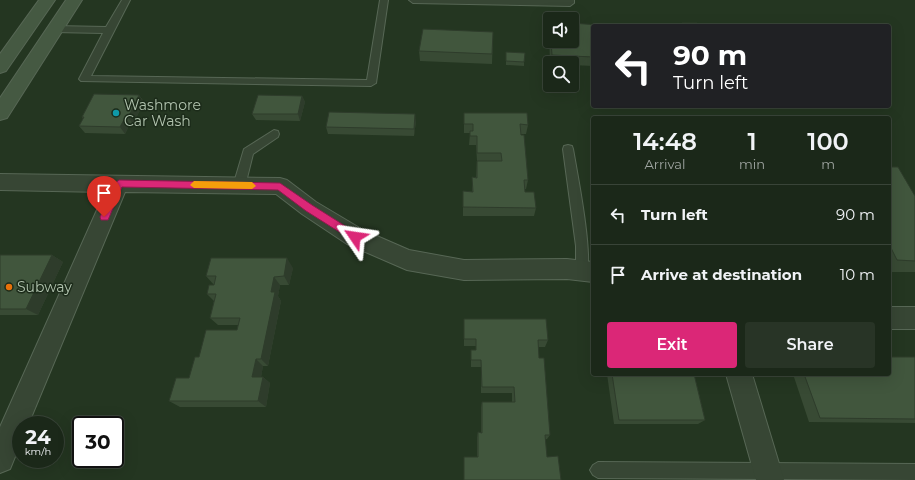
<!DOCTYPE html>
<html lang="en">
<head>
<meta charset="utf-8">
<style>
  :root { --surface:#1b2819; --page:#283426; --text:#f1f3f6; --muted:#a0a6a2; --line:#394438; --accent:#db2777 }
  body { margin:0; font-family:Montserrat,sans-serif; background:var(--page); color:var(--text); height:100vh; display:flex; flex-direction:column; font-size:15px; white-space:nowrap }
  * { box-sizing:border-box; margin:0 }
  p { font-size:13px; color:var(--muted) }
  .icon { flex:none; width:22px; height:22px; fill:none; stroke:currentColor; stroke-width:2; stroke-linecap:round; stroke-linejoin:round }
  .map { position:relative; flex:1; overflow:hidden }
  .details { position:absolute; left:591px; top:116px; width:300px; height:260px; display:flex; flex-direction:column; background:var(--surface); border-radius:4px; box-shadow:0 4px 16px #0002,0 0 0 1px var(--line) }
  .details>* { flex:none }
  .guide { position:absolute; left:591px; top:24px; width:300px; height:84px; border-radius:4px; box-shadow:0 4px 16px #0002,0 0 0 1px var(--line); background:#202124; color:#fff; overflow:hidden }
  .fabs { position:absolute; left:543px; top:12px; display:grid; gap:8px }
  .fabs a { display:grid; place-items:center; width:36px; height:36px; border-radius:4px; background:var(--surface); box-shadow:0 4px 16px #0002,0 0 0 1px var(--line); font-size:20px }
  .speed { position:absolute; left:12px; top:416px; display:flex; gap:8px; font-size:20px; font-weight:700; text-align:center }
  .speed>* { display:grid; place-content:center; width:52px; height:52px; border-radius:50%; background:var(--surface); box-shadow:0 4px 16px #0002,0 0 0 1px var(--line); line-height:1 }
  .speed small { font-size:10px; font-weight:400 }
  .speed .limit { border:2px solid #111; border-radius:6px; background:#fff; color:#111 }
  .pin { position:absolute; display:grid; place-items:center; width:34px; height:34px; color:#fff; margin:-41px -17px; border-radius:50% 50% 50% 0; rotate:-45deg; box-shadow:0 0 4px #0007 }
  .pin .icon { rotate:45deg }
  .me { position:absolute; width:44px; margin:-22px; rotate:302deg; stroke-linejoin:round; filter:drop-shadow(0 0 3px #0008) }
  .turn { display:flex; align-items:center; gap:14px; height:84px; padding:0 16px; font-size:18px }
  .turn .icon { width:52px; height:52px; stroke-width:2.5 }
  .turn b { display:block; font-size:28px; line-height:34px }
  .eta { display:flex; justify-content:space-evenly; align-items:center; height:68px; text-align:center }
  .eta b { font-size:24px; font-weight:600; line-height:28px }
  .action { display:flex; gap:8px; margin-top:auto; padding:8px 16px }
  .action a { flex:1; height:46px; border-radius:4px; background:var(--accent); color:#fff; font-size:16px; font-weight:600; line-height:46px; text-align:center }
  .action a+a { background:var(--page); color:var(--text) }
  ul { padding:0; list-style:none }
  li { display:flex; align-items:center; gap:12px; height:60px; padding:0 16px; border-top:1px solid var(--line) }
  li div { flex:1 }
  li b { display:block; font-size:15px }
  li em { font-style:normal }
  .map>svg:first-child { display:block }
</style>
</head>
<body>
<div class="map">
<svg width="915" height="480" viewBox="0 0 915 480">
  <rect width="100%" height="100%" fill="#243621"/>
  <g fill="none" stroke-linecap="round" stroke-linejoin="round">
    <g stroke="#576755" stroke-width="2">
      <path id="lane" d="M122,0H130L91,76L367,80L380,0H388L376,83L371,86L81,81L79,79L103,33L54,32L49,29L54,26L106,27Z
        M409,0H574V3L570,6L413,3Z
        M274,130L278,131L279,134L278,137L253,154L245,186L243,189L239,191L235,189L233,186L244,149Z
        M568,145L572,146L573,149C577,172 594,258 586,275L582,277L578,275L576,271V246L563,149L564,146Z
        M598,462L915,464V480L598,478L593,475L590,470L593,465Z"/>
    </g>
    <g stroke="#576755" stroke-width="2">
      <path id="street" d="M0,174L280,178L287,180L316,202L363,230L409,250L464,260L567,259L593,262V282L567,279L464,280L407,270L347,244L302,214L276,194L125,192L28,425H21V442L10,469L0,473V427L105,192L0,190Z
        M889,307H915V329H889Z
        M726,374H752L784,480H756Z"/>
    </g>
    <g stroke="#576755" stroke-width="2">
      <path id="secondary" d="M39,0H55L6,71L0,73V54Z
        M66,0H82L7,118L0,120V98Z"/>
    </g>
    <use href="#lane" fill="#374634" fill-rule="evenodd"/>
    <use href="#street" fill="#374634" fill-rule="evenodd"/>
    <use href="#secondary" fill="#455942" fill-rule="evenodd"/>
  </g>
  <path fill="#384a34" d="M593,26V66L572,65V63H550V64L549,32L550,28V41H572Z
    M493,32L492,64L420,61L419,51Z
    M506,52L524,62V66L506,65Z
    M139,95L144,102L133,124H130L125,134L85,133L79,126L83,119L82,117Z
    M302,96L305,102L300,121L256,120L252,114Z
    M464,113L528,125L526,134H520L528,180L526,189H525V192L536,208L534,216H463V191L472,192V177H476L477,161L476,145H469L470,133H464Z
    M416,121L414,136L328,134L326,127Z
    M889,167L915,196V272H889Z
    M0,255H52L63,262L38,315H0Z
    M293,268L289,285H280L278,296L281,301L268,366H263L261,377H263L270,383L266,407H180L169,401L189,378L199,357L237,330L238,325H218L210,318L214,301L207,294L214,285L206,276Z
    M464,319L548,340L545,347H538L539,358L550,435L547,439L477,457V437L478,432L481,433V407L482,402H512V393H481V367H471V350H476V346H464Z
    M915,357V423L809,422L793,374H889Z
    M607,374H694L705,420L698,424H614Z"/>
  <path fill="#2e3c2b" d="M139,95L144,102L133,124L128,118Z
    M302,96L305,102L300,121L298,114Z
    M415,114L416,121L414,136V129Z
    M125,118L130,124L125,134L120,127Z
    M52,255L63,262L38,315L26,309Z
    M287,258L293,268L289,285L284,276Z
    M274,277L280,285L278,296L281,301L268,366L261,359L271,292Z
    M256,359L263,366L260,383L252,377Z
    M263,377L270,383L266,407L258,401Z"/>
  <path fill="#41563d" stroke="#2e3c2b" d="M572,23L598,25V26H593V57L552,55L551,41H572Z
    M682,23H697L698,25L702,26H679L682,25Z
    M423,29L493,32L492,54L419,51Z
    M506,52L525,53L524,62L506,61Z
    M94,94L139,95L128,118H125L120,127L79,126L84,117H82Z
    M258,95L302,96L298,114H252Z
    M329,112L415,114L414,129L326,127Z
    M464,113H527L528,125L520,124L521,135H524L528,180H524L525,192H534L536,208L463,207V191L473,192L472,177L477,178V161H502L501,153H477V136H470V131H473V124H464Z
    M889,167H898L915,196V261L897,260L889,244Z
    M0,255H52L26,309H0Z
    M211,258H287L284,276L274,277L271,292H275L261,359H256L252,377H263L258,401H169L176,378H189L195,357H199L206,330H237L240,318H210L216,294H207L209,285H214L216,276H206Z
    M464,319H546L548,340H538L539,358H544L550,435H545L547,457L558,456L561,480H464V457H478V432L482,433V402H515L514,387H482L481,360H471V350H476V339H464Z
    M889,357H915V419L820,418L804,374H889Z
    M612,374H694L705,420H619Z"/>
  <path fill="#db2777" stroke="#8e194d" d="M119,180L280,183L312,205L358,234L359,237L358,240H352L306,211L278,190L122,187L108,220H101L100,217L115,183Z"/>
  <path fill="#f59e0b" d="M194,181L252,182L256,186L252,189L194,188L190,185Z"/>
  <circle fill="#0f9aa8" stroke="#1c2b1a" stroke-width="1.5" cx="116" cy="113" r="4"/>
  <circle fill="#e8710a" stroke="#1c2b1a" stroke-width="1.5" cx="9" cy="287" r="4"/>
  <g text-anchor="middle" stroke-width="3" stroke-linejoin="round" paint-order="stroke">
    <g font-size="14" fill="#b1c3ae" stroke="#1c2b1a" text-anchor="start">
      <text x="124" y="110">Washmore<tspan x="124" dy="16">Car Wash</tspan></text>
      <text x="17" y="292">Subway</text>
    </g>
  </g>
</svg>
<div class="fabs">
<a><svg class="icon" aria-label="sound" viewBox="0 0 24 24"><path d="M4 9h4l5-4v14l-5-4H4zM17 9q2 3 0 6"/></svg></a>
<a><svg class="icon" aria-label="search" viewBox="0 0 24 24"><circle cx="10" cy="10" r="6"/><path d="M15 15l6 6"/></svg></a>
</div>
<div class="speed"><div>24<small>km/h</small></div><div class="limit">30</div></div>
<div class="pin" style="left:104px;top:217px;background:#d93025"><svg class="icon" aria-label="arrive" viewBox="0 0 24 24"><path d="M6 21V4h12l-3 4 3 4H6"/></svg></div>
<svg class="me" style="left:355px;top:237px" viewBox="-20 -20 40 40"><path d="M0-17L14 15 0 8-14 15z" fill="#db2777" stroke="#fff" stroke-width="4"/></svg>
<div class="guide">
<div class="turn"><svg class="icon" aria-label="left" viewBox="0 0 24 24"><path d="M17 20v-9H6M10 6l-5 5 5 5"/></svg><div><b>90 m</b>Turn left</div></div>
</div>
<section class="details">
<div class="eta">
<div><b>14:48</b><p>Arrival</p></div>
<div><b>1</b><p>min</p></div>
<div><b>100</b><p>m</p></div>
</div>
<ul>
<li><svg class="icon" aria-label="left" viewBox="0 0 24 24"><path d="M17 20v-9H6M10 6l-5 5 5 5"/></svg><div><b>Turn left</b></div><em>90 m</em></li>
<li><svg class="icon" aria-label="arrive" viewBox="0 0 24 24"><path d="M6 21V4h12l-3 4 3 4H6"/></svg><div><b>Arrive at destination</b></div><em>10 m</em></li>
</ul>
<div class="action"><a>Exit</a><a>Share</a></div>
</section>
</div>
</body>
</html>
